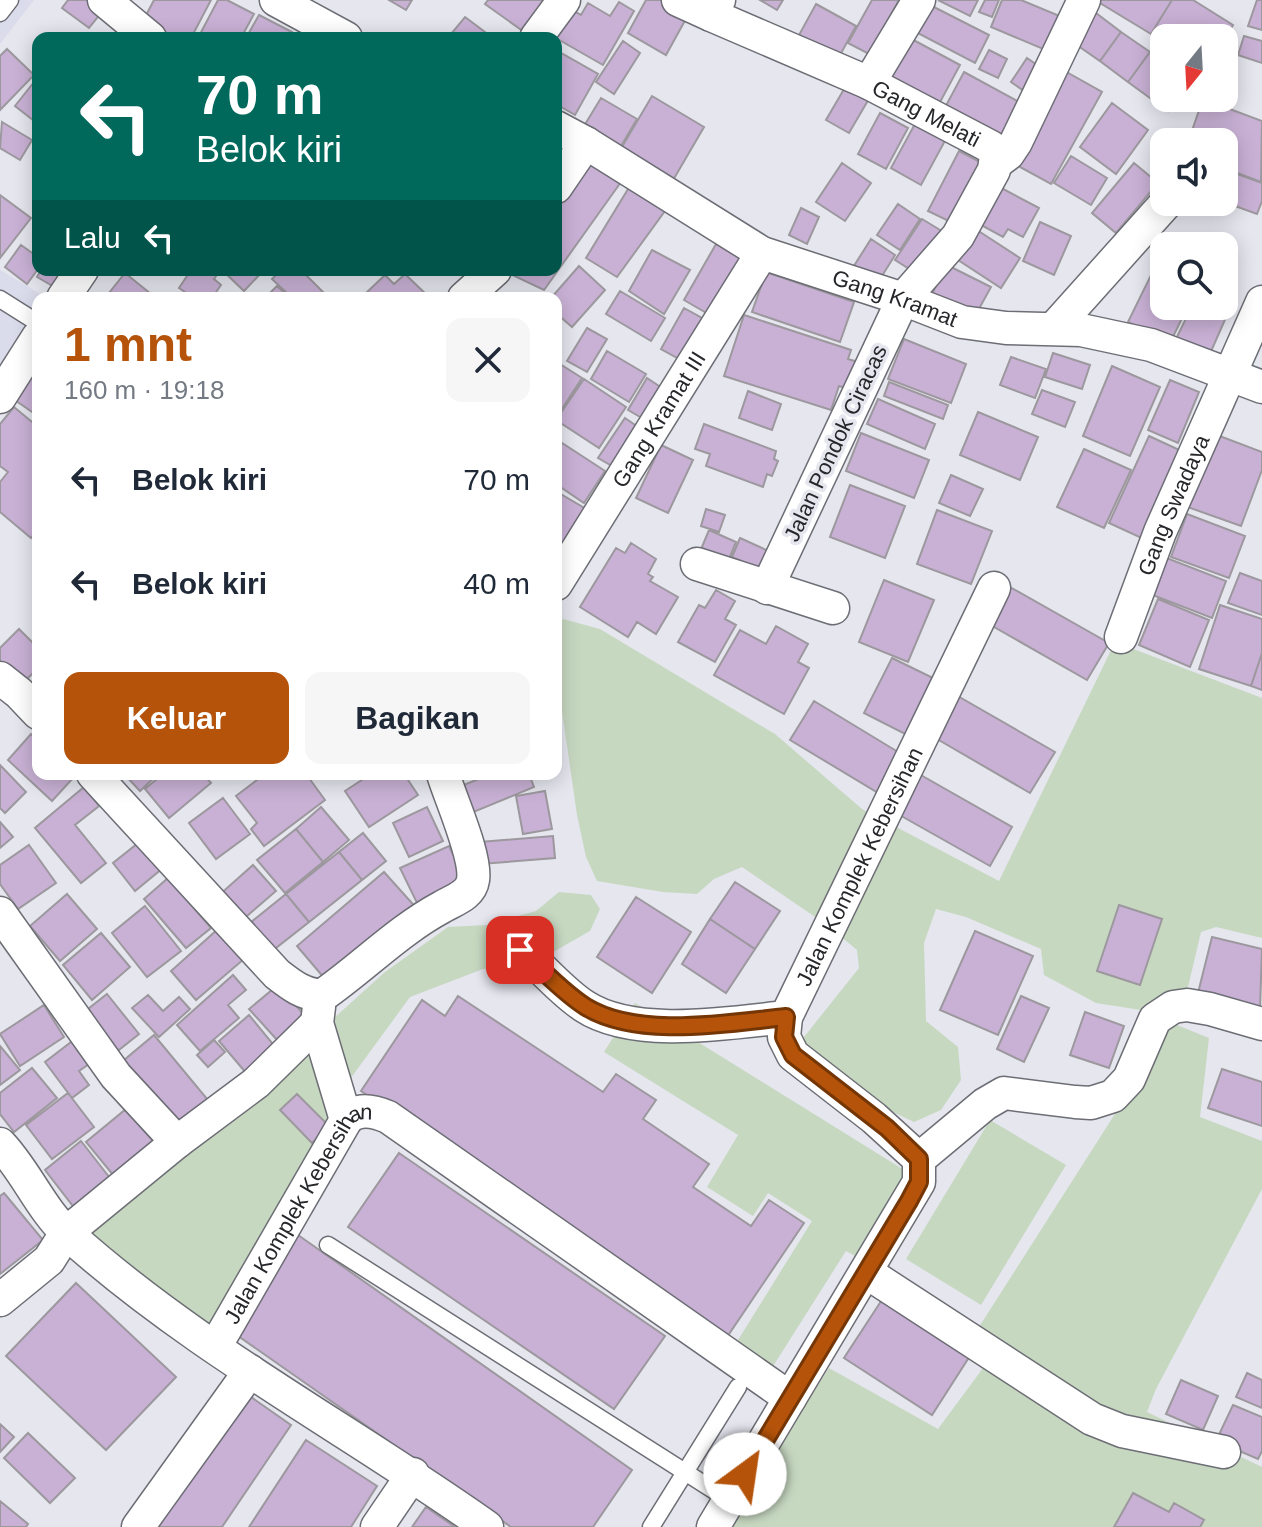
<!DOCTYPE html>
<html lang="id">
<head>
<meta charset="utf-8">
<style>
  :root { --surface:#fff; --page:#f6f6f7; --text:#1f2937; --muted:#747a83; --accent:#b45309 }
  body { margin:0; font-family:Arial,sans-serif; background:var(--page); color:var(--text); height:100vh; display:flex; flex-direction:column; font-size:30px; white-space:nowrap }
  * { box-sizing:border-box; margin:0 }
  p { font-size:26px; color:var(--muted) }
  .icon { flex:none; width:44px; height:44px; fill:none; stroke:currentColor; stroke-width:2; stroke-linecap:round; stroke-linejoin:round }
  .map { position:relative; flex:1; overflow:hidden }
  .side { position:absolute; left:32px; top:292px; width:530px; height:488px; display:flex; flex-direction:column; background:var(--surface); border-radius:16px; box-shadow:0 4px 20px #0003 }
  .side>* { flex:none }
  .top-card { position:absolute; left:32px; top:32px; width:530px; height:244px; border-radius:16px; box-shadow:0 4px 20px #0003; background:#00695c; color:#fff; overflow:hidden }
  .needle { width:52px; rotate:198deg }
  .tools { position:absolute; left:1150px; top:24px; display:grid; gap:16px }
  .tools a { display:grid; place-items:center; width:88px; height:88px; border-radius:16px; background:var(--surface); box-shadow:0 4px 20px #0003; font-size:40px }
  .pin { position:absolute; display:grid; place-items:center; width:68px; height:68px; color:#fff; margin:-34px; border-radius:16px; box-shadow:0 4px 12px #0006 }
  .me { position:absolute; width:88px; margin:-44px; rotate:31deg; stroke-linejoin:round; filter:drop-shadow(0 0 6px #0008) }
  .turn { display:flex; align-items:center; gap:28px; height:168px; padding:0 32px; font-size:36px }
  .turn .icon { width:104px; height:104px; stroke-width:2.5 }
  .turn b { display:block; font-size:56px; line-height:68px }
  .then { display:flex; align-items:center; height:76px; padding:0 32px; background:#0003; gap:16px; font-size:30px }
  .round { display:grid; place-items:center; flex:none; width:84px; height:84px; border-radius:16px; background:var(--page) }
  .overview { display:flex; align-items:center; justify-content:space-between; height:136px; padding:0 32px }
  h1 { font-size:48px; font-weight:800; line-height:60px; color:var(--accent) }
  .action { display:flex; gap:16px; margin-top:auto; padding:16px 32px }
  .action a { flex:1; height:92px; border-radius:16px; background:var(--accent); color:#fff; font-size:32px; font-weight:800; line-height:92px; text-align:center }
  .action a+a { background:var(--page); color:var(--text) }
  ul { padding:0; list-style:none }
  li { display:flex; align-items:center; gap:24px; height:104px; padding:0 32px }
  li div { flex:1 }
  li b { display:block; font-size:30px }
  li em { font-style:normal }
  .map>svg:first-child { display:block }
</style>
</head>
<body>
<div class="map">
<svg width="1262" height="1527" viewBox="0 0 1262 1527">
  <rect width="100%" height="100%" fill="#e5e6ee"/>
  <path fill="#dadceb" d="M0,0H34L0,44Z
    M0,270L47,298H38V329L0,384Z"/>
  <path fill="#c7d8c1" d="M563,619L600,629L775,734L862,809L999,881L1115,642L1262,698V938L1216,927L1201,932L1188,987L1141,1010L1096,1003L1044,975L1041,949L966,917L936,909L924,943L926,1021L958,1047L961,1080L941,1110L914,1122L845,1089L796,1047L859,968L857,950L827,925L742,867L714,879L697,894L663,892L597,881L586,857L577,815L556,670V628Z
    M559,892L591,895L600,909L590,931L525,968L483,969L410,997L337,1097L330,1136L248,1271L206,1328L80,1236L229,1113L385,972L448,927L486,925L536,911Z
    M635,1003L917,1178L864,1261L846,1251L770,1371L733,1348L812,1221L768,1193L753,1216L707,1187L738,1135L604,1052Z
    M1167,1021L1209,1038L1200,1117L1262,1141V1189L1156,1389L1147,1412L1262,1467V1527H726L829,1368L938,1429L1000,1345L979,1327L1113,1117Z
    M990,1120L1066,1165L981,1305L906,1259Z"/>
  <path fill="#c9b1d5" stroke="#9c989e" stroke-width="2" d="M68,0H97L106,7L89,28L62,8Z
    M154,0H211L191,38H177L143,21Z
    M218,0H227L254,14L241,38H198Z
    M389,0H412L406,10Z
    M488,0H550L527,34L485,4Z
    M646,0H663L688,15L666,55L628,33Z
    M760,0H783L777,10Z
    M872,0H899L869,54L848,43Z
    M938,0H978L970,16Z
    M985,0H999L992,17L979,12Z
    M1002,0H1021L1062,17L1048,51L991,27Z
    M1095,0H1172L1151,34Z
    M1172,0H1193L1233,25L1224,40V38H1164V43L1151,34Z
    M1257,0H1262V30L1248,26Z
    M619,2L634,11L603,65L554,37L570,9L581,15L588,3L610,16Z
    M816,4L856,26L839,57L799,35Z
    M928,4L989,35L975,63L914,31Z
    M1096,13L1121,32L1100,61L1074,43Z
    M259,15L292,32L289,38H246Z
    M465,17L493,38H457L451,34Z
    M1121,32L1150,52L1128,82L1100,61Z
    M906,36L960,65L939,104L885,75Z
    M1244,36L1262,41V63L1238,55Z
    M623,41L640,53L614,94L596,82Z
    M7,49L34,75L0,110V56Z
    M556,50L598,74L575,115L556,104Z
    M989,50L1007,59L998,78L979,69Z
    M1150,52L1164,62V98H1178L1168,111L1128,82Z
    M1027,58L1040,67L1024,91L1011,82Z
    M1063,70L1102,92L1051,184L1011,162Z
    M964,72L1021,103L999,144L942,113Z
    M38,77V124L15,106Z
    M847,84L870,97L849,133L826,120Z
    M652,96L704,127L672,182L619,152Z
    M601,98L637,119L617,153L581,131Z
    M1203,99L1262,121L1261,182L1224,168V142H1188Z
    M1112,103L1148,130L1116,174L1080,147Z
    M880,113L908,128L886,169L858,154Z
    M2,122L32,140L20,160L0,148Z
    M916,122L946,139L921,185L891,168Z
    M959,151L990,167L959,226L928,211Z
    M1071,156L1107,178L1091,205L1054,183Z
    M588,157L621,182L544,290L508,273L510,270H556V204Z
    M842,163L871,183L845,221L816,202Z
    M1134,163L1158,183L1116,233L1092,213Z
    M1229,171L1262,183V201L1257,214L1224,202V183Z
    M633,181L670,204L617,277L586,258Z
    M992,183L1039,208L1023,237L1008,229L1003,237L972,220Z
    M0,195L31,218L0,258Z
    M898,204L920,219L900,250L877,235Z
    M801,208L819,217L807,244L789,235Z
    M922,219L945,233L919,275L895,260Z
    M1040,222L1071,236L1054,275L1023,261Z
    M977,230L1020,258L1001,288L958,260Z
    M871,239L895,255L877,284L852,269Z
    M716,244L747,262L715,318L684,300Z
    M21,245L38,257V269L27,284L5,267Z
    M652,250L690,270L664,314L629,291Z
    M1224,254L1237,259L1224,293Z
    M947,265L991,287L974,318L931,296Z
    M579,266L605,290L572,327L556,313V298H551Z
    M41,270H67L56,288L37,277Z
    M191,270L219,272L214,279L221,285L212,298H194L179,288Z
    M222,270H264L244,291Z
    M281,270H301L329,298H292L272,279Z
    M1153,271L1164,276V306H1188L1170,343L1128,322Z
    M766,272L854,302L840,342L752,312Z
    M125,273L156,298H105Z
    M405,274L430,298H369L365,294L385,275L394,284Z
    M277,286L290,298H265Z
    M620,291L665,318L651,341L606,314Z
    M1224,303L1231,306L1209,356L1175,341L1192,306H1224Z
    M684,308L711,323L688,364L661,349Z
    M744,315L851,350L848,359L858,362L849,389L839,386L831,410L724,376Z
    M587,328L607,339L587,372L567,361Z
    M904,339L966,364L951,403L888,379Z
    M607,351L646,374L629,402L591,379Z
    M1053,353L1090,365L1082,389L1045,377Z
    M1011,357L1046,369L1035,398L1000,385Z
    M38,364V416L6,394Z
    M560,364L582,378L556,418V370Z
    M1112,366L1160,387L1130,456L1083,436Z
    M647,378L665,390L647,421L628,410Z
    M584,379L626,407L599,448L556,420Z
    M1170,380L1199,392L1178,443L1148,430Z
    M889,382L948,405L943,419L884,396Z
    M1042,390L1075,402L1065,427L1032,414Z
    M748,391L781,404L772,430L739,418Z
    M878,399L935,424L925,449L867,424Z
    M14,407L38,427V529L31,538L0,512V482L8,472L0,466V424Z
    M978,412L1038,437L1020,480L960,455Z
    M625,418L638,427L612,466L598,458Z
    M704,424L776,451L774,459L778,461L772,476L767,474L763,487L706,466L710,454L695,449Z
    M1209,432L1262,452V470L1241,526L1182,505Z
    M861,433L929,460L914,498L846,471Z
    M1149,436L1188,454L1148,541L1109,523Z
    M556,439L605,471L584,503L556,484Z
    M661,445L693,460L668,513L636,498Z
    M1084,449L1131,470L1104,528L1057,507Z
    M951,475L983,489L970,516L939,503Z
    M850,485L905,506L885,558L830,537Z
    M559,493L593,513L556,576V497Z
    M706,509L725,515L719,532L701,526Z
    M937,510L992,531L971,584L917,564Z
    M1187,514L1245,536L1229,578L1171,557Z
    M709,530L736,542L727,564L699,554Z
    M740,538L775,554L767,572L732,557Z
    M631,543L656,559L648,574L653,577L650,581L678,597L656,634L637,622L628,637L580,607L616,548L625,553Z
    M1164,557L1226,581L1212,618L1150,594Z
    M1240,573L1262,581V615L1228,603Z
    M884,580L934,600L908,662L859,642Z
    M1001,582L1109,643L1087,680L980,619Z
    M716,590L735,601L725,619L736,625L715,662L678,642L699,605L705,608Z
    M1158,599L1209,620L1190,667L1139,645Z
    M1220,605L1262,619V653L1251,686L1199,669Z
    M776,626L808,644L798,662L809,668L784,714L714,675L740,630L766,644Z
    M19,629L38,648V668L18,688L0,671V648Z
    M1262,653V690L1251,686Z
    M892,658L935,679L907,735L864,713Z
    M949,691L1055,752L1030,793L925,732Z
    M814,701L903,755L880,794L790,740Z
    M31,734L38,741V774L75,776L52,801L8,760Z
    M0,765L26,792L5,813L0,808Z
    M124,774H158L140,791Z
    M163,774H203L211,783L169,818L145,789Z
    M265,774H306L325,800L264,846L251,829L257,823L236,796Z
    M371,774H404L418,795L369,827L345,791Z
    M491,774H529L534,787L471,813L461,786Z
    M919,774L1012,827L990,866L896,813Z
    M84,787L99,806L75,825L106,863L81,883L35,828Z
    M545,791L552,829L523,834L516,796Z
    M223,798L250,834L216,859L189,823Z
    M321,807L349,840L323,862L296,829Z
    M427,807L443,841L409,857L393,823Z
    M0,822L13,837L0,848Z
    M296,829L323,862L285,893L257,860Z
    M363,833L386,861L362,880L339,852Z
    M147,836L169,863L135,891L113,863Z
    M553,836L555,858L481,864L480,842Z
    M29,845L56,883L18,909L0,884V865Z
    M449,846L468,885L419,907L400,868Z
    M339,852L362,880L309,922L286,894Z
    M253,865L276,891L240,922L218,896Z
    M384,872L419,911L331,986L297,946Z
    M168,878L211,928L186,948L144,899Z
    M735,882L780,911L755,949L710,919Z
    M67,894L97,929L60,961L30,926Z
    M286,894L309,922L267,955L245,927Z
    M636,897L691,932L652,993L597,957Z
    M1119,905L1162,919L1140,985L1097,971Z
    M145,906L181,951L147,977L112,933Z
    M710,919L755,949L726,993L682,964Z
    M218,929L244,959L196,1000L171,971Z
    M975,931L1033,956L998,1035L940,1010Z
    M101,933L130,967L92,1000L63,965Z
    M1212,937L1262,949L1260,1009L1198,993Z
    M233,975L246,990L228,1005L239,1018L200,1051L177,1025Z
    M278,985L306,1017L278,1041L249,1009Z
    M107,994L139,1034L115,1053L83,1013Z
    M148,995L163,1011L179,997L190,1009L159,1037L132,1008Z
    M458,996L603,1092L616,1074L656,1100L643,1119L709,1164L693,1187L751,1226L769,1200L804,1223L727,1337L361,1091L422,1000L445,1016Z
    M1021,996L1049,1008L1024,1062L997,1049Z
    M44,1005L64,1037L20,1066L0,1034Z
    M1085,1012L1124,1026L1109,1068L1070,1055Z
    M249,1015L277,1049L247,1074L219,1041Z
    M154,1035L208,1100L170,1130L117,1066Z
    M75,1039L92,1062L79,1071L89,1085L72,1098L45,1062Z
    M214,1040L225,1052L208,1067L197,1055Z
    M0,1046L20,1070L0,1085Z
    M32,1068L57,1098L14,1132L0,1114V1093Z
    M1222,1069L1262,1082V1126L1208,1108Z
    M68,1093L94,1127L52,1159L26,1125Z
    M297,1094L329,1126L312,1143L280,1110Z
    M126,1109L154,1142L114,1176L86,1142Z
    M81,1141L113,1182L76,1210L45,1170Z
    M399,1153L665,1336L614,1409L348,1227Z
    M4,1193L43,1240L0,1274V1196Z
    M298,1235L632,1470L593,1527H511L231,1331Z
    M76,1283L176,1377L106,1450L6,1356Z
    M887,1292L975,1348L932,1415L844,1358Z
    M1247,1373L1262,1380V1408L1236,1397Z
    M1181,1380L1218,1396L1203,1430L1166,1414Z
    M241,1390L291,1425L222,1527H150Z
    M1233,1405L1262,1417V1451L1258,1459L1216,1441Z
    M0,1424L14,1437L0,1452Z
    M28,1433L75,1478L50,1503L4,1458Z
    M306,1440L377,1486L351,1527H249Z
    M1133,1493L1169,1512L1174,1503L1204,1520L1200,1527H1114Z
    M0,1501L28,1524L26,1527H0Z
    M426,1507L455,1527H412Z"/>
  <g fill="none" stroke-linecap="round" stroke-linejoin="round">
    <g stroke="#6d6e75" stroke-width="19">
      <path id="service" d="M0,13L10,0
        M0,299L38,323
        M328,1245L729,1500
        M651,1527L738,1387"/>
    </g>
    <g stroke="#6d6e75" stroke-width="35">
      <g id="minor">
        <path d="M104,0L150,38"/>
        <path d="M276,0L346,38"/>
        <path d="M678,0L711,15"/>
        <path id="s1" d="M719,0L711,15L869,83L991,147L996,155L994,170L958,236L903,299L767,588"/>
        <path d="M536,38L564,0"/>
        <path d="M869,83L919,0"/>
        <path id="s2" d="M556,127L586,143L762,253L903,299L962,322L1006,328L1081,330L1151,345L1262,387"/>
        <path d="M996,163L1008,154L1016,142L1084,0"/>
        <path d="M556,187L586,143"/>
        <path d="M63,298L82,270"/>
        <path d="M464,298L495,270"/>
        <path d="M1055,327L1167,202"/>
        <path d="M0,397L38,337"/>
        <path d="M697,564L833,608"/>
        <path id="s3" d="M556,584L762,253"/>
        <path id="s4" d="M1121,637L1160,532L1262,302"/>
        <path d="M0,678L19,693L38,713"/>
        <path d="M93,774L277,974C291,985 305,996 323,995C363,967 399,930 442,907C454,900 471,895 473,880C477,857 451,800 443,774"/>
        <path d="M0,913L116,1076L177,1142L66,1233L49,1260L0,1300"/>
        <path d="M513,945C539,962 558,989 584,1006C634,1039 729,1023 786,1017"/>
        <path d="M319,1007L317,1023L346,1120"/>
        <path d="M177,1142L256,1083L317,1023"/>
        <path d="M0,1144C26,1171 41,1210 69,1235C196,1349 349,1429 487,1527"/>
        <path d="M919,1159L985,1104L1004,1093L1075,1102L1091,1103L1113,1096L1129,1079L1155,1019L1173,1007L1187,1005L1210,1009L1262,1024"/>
        <path d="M866,1272L1092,1419L1122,1431L1224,1452"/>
        <path id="s5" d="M215,1347L346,1120C357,1107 374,1111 388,1117L790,1398"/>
        <path d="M138,1527L250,1371"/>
        <path d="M377,1527L413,1474"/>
        <path id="s6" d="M713,1527L919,1182V1159L874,1118L793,1055L784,1037L786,1017L994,588"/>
      </g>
    </g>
    <use href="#service" stroke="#fff" stroke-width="16"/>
    <use href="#minor" stroke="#fff" stroke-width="32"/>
  </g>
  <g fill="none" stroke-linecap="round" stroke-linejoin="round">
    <g stroke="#753606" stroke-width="20">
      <path id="route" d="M520,950C541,968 562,992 586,1007C639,1039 727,1023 786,1017L784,1037L793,1055L887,1128L919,1159V1182L909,1201L745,1474"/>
    </g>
    <use href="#route" stroke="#b45309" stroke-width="14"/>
  </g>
  <g text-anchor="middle" stroke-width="7" stroke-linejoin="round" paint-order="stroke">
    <g font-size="22" fill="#26272a" stroke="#e5e6ee">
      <text dy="8" stroke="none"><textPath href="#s1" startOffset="254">Gang Melati</textPath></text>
      <text dy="8" stroke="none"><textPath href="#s2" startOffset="382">Gang Kramat</textPath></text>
      <text dy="8" stroke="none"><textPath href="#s3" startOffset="194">Gang Kramat III</textPath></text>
      <text transform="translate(835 443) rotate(-65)" y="8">Jalan Pondok Ciracas</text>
      <text dy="8" stroke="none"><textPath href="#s4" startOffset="142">Gang Swadaya</textPath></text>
      <text dy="8" stroke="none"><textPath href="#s6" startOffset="796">Jalan Komplek Kebersihan</textPath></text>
      <text dy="8" stroke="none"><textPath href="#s5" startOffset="160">Jalan Komplek Kebersihan</textPath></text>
    </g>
  </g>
</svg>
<div class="tools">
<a><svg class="needle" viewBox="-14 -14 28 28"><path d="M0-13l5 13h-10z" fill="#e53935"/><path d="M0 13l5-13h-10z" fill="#747a83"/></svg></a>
<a><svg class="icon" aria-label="sound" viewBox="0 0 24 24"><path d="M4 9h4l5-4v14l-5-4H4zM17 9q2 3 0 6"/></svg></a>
<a><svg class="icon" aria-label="search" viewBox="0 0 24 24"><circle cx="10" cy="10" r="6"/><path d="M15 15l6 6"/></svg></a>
</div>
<div class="pin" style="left:520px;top:950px;background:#d93025"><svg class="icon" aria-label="arrive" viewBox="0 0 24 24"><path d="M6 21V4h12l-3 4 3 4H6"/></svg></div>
<svg class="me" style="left:745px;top:1474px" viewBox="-20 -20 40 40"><circle r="19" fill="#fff"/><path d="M0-13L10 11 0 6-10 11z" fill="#b45309"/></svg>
<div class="top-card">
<div class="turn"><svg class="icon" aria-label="left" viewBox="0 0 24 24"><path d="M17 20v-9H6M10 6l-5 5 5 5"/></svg><div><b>70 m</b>Belok kiri</div></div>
<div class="then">Lalu<svg class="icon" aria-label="left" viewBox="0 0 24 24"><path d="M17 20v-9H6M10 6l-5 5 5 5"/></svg></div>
</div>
<section class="side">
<div class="overview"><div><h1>1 mnt</h1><p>160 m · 19:18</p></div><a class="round"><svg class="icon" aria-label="close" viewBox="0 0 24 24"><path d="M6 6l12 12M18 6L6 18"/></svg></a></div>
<ul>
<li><svg class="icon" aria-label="left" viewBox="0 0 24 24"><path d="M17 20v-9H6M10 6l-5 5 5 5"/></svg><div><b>Belok kiri</b></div><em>70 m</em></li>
<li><svg class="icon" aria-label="left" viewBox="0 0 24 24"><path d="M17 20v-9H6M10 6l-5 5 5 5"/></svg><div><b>Belok kiri</b></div><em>40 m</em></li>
</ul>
<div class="action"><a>Keluar</a><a>Bagikan</a></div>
</section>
</div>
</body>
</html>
